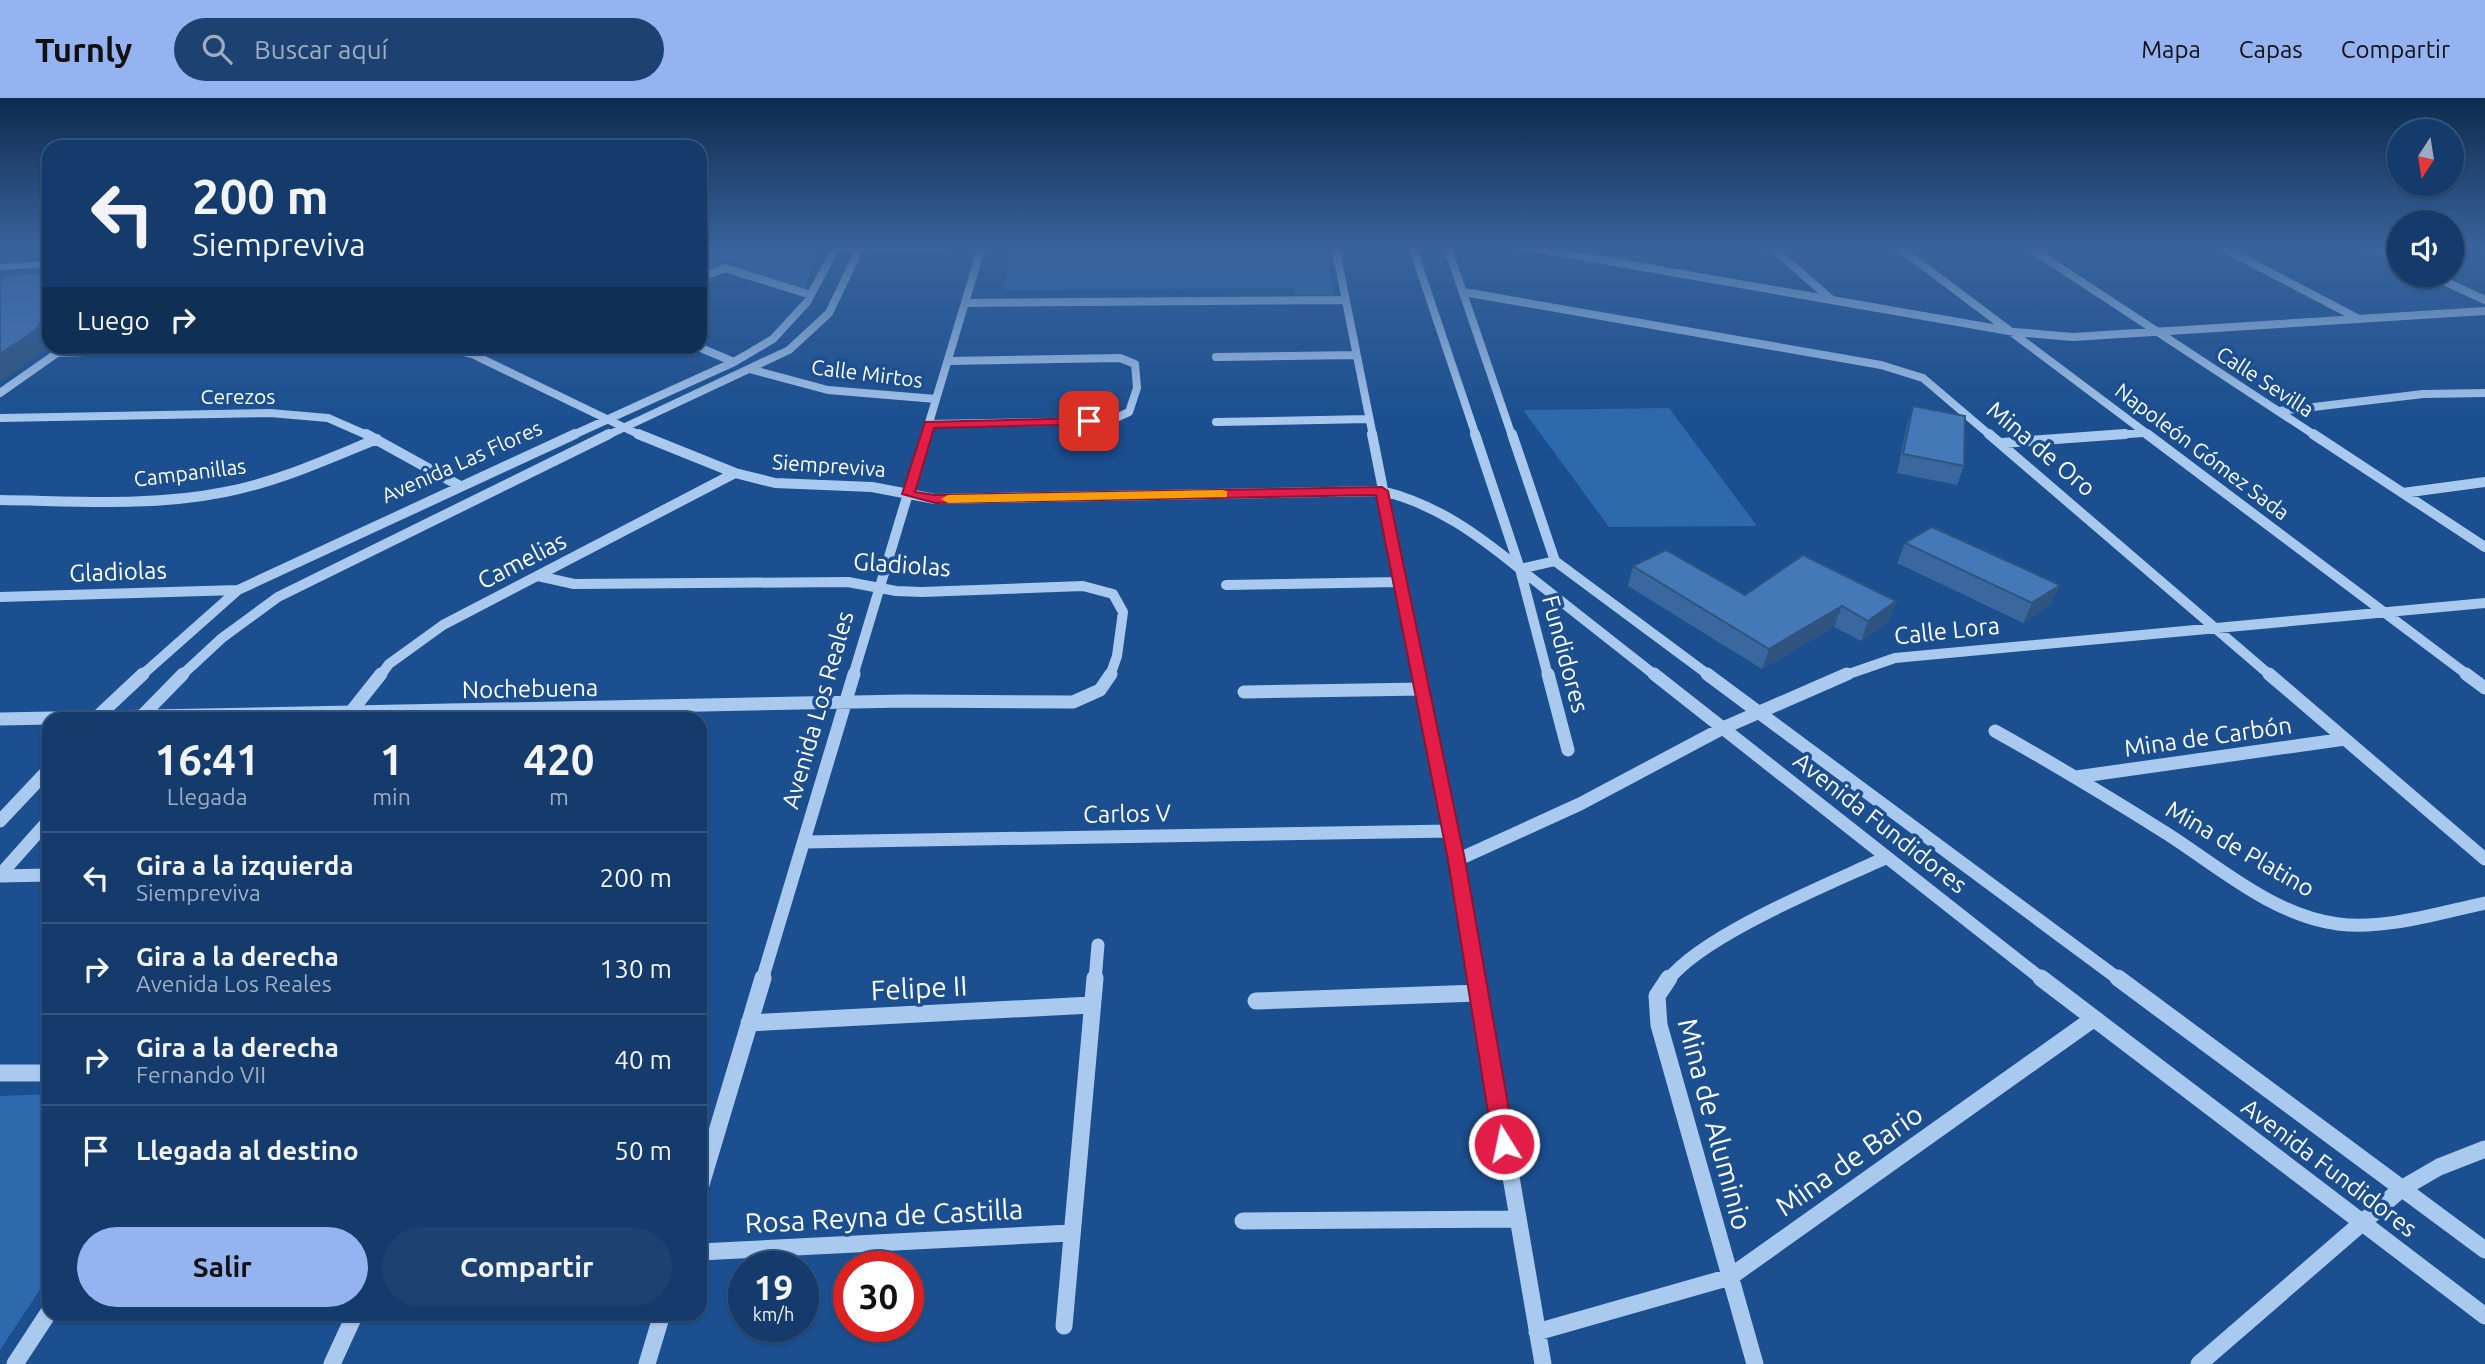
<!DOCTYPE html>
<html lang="es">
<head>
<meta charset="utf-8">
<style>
  :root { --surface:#143b6b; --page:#1d4271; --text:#f1f3f6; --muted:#9dadc1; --line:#33557e; --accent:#95b2f1 }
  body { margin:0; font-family:Ubuntu,sans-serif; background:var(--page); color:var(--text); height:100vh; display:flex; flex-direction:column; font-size:26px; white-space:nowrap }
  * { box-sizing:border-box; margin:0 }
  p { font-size:23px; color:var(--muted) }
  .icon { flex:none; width:38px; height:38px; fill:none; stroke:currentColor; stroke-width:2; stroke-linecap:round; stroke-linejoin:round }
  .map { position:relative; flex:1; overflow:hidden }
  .sheet { position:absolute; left:42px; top:614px; width:665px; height:609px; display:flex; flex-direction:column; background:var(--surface); border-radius:21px; box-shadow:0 2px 5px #0004,0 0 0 2px var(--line) }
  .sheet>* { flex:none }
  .banner { position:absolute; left:42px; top:42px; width:665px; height:214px; border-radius:21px; box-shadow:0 2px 5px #0004,0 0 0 2px var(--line); background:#143b6b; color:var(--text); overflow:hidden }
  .needle { width:46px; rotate:192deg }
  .controls { position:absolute; left:2387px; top:21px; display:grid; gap:14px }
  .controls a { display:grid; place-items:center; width:77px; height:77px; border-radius:50%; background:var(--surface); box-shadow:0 2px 5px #0004,0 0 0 2px var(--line); font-size:35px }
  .speed { position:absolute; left:728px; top:1153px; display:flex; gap:14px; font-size:35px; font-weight:700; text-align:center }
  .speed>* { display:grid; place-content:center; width:91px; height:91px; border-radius:50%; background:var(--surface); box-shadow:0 2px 5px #0004,0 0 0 2px var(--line); line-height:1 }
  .speed small { font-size:18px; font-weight:400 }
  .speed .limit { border:10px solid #d22; background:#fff; color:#111 }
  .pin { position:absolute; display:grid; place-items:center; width:60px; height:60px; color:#fff; margin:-30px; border-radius:14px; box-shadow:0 4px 10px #0006 }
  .me { position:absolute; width:77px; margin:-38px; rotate:350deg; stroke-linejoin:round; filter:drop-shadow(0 0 5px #0008) }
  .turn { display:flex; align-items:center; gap:24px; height:147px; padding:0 35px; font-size:32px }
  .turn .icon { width:91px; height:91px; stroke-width:2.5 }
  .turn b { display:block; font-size:49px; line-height:60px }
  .then { display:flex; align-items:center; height:66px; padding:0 35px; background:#0003; gap:14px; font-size:26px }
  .eta { display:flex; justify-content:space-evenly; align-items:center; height:119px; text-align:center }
  .eta b { font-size:42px; font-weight:700; line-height:49px }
  .cta { display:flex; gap:14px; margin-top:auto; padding:14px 35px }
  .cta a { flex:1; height:80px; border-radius:42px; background:var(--accent); color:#111; font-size:28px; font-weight:700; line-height:80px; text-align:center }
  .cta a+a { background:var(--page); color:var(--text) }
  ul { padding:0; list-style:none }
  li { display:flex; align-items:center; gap:21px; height:91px; padding:0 35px; border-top:2px solid var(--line) }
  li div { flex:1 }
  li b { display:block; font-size:26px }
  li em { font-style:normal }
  header { display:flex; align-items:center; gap:42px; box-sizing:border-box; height:98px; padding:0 35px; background:var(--accent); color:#111 }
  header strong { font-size:33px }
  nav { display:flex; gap:38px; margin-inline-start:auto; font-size:24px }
  .search { width:490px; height:63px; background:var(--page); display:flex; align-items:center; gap:18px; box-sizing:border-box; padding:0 24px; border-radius:38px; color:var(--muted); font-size:26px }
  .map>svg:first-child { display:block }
</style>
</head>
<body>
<header>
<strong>Turnly</strong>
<div class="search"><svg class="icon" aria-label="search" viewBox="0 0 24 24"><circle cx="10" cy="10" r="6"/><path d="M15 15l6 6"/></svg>Buscar aquí</div>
<nav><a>Mapa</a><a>Capas</a><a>Compartir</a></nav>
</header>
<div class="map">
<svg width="2485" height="1266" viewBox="0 0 2485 1266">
  <rect width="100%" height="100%" fill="#1b4f8f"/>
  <path fill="#2e69ad" d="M700,148H818L805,192L727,164L700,176Z
    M1012,148H1325L1334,197H1296L1294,190L1003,192Z
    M1669,310L1757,428L1609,429L1523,312Z
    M49,996V1178L0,1252V998Z"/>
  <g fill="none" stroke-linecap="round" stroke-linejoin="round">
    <path stroke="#9cc4f0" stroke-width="6" d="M0,169L49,166"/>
    <path stroke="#a9c9ee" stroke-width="8" d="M1335,148L1373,338
      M1412,148L1476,338
      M1447,148L1512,338
      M1522,148L2015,234L2073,239L2485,213
      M1770,148L1831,201
      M1897,148L2150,338
      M2027,148L2316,338
      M2220,148L2359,221
      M2370,148L2399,162
      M836,150L942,148
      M2431,177L2485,202
      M700,180L725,170L811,197
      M1464,194L1881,267L1923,280L1991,338
      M967,205L1345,202
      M440,248L472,256L642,338
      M696,248L734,264
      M1216,259L1356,257
      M753,272L828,292L936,301
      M0,295L57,255L258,248
      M2279,313L2423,296L2485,295
      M0,320L270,315L328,320L369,338
      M1216,324L1369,321
      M929,326L1109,323L1129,314L1137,290L1135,266L1120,260L948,263
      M571,338L734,264L773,241L807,204L837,148
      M606,338L789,252L829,215L861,148
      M925,338L982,148
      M2101,338L2143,335"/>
    <path stroke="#a9c9ee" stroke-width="10" d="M366,336L460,388
      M638,336L735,375L775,385L872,389L935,401L1382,393C1436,406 1477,436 1520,471
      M1372,336L1420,578
      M1475,336L1520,471L1656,578
      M1512,336L1555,463L1710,578
      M1989,336L2271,578
      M2147,336L2469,578
      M2313,336L2485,449
      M2002,345L2125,336
      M2403,395L2485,384
      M0,402C75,403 151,409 225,394C278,384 327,361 377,341
      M1520,471L1548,578
      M1520,471L1555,463
      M538,478L574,486L848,484L896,493L922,494L1083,488L1113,496L1123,514L1117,558L1110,578
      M1226,487L1400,484
      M0,499L238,492
      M141,578L238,492L575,336
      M181,578L222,540L278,499L609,336
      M380,578L389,566L443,527L735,375
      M853,578L926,336
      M1843,578L1895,560L2485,505"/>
    <path stroke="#a9c9ee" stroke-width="13" d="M1420,576L1477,882
      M1548,576L1568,652
      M1654,576L2043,882
      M1707,576L2120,882
      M2269,576L2485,761
      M2466,576L2485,590
      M1244,594L1423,591
      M350,615L381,576
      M0,621L906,603L1073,604L1100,592L1111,576
      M95,621L143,576
      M139,621L183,576
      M1995,633C2054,666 2112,701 2169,737C2220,770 2275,818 2338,826C2386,832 2438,815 2485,805
      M2076,679L2345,641
      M0,723L49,671
      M805,744L1450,733
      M1457,762L1580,706L1723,630L1847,576
      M0,777L49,722
      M0,778L49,777
      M762,882L854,576
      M1095,882L1098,847
      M1668,882C1704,836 1829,786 1885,760"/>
    <path stroke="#a9c9ee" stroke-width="17" d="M1477,880L1543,1266
      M1669,880L1657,898L1659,927L1755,1266
      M2041,880L2485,1218
      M2118,880L2485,1152
      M1256,903L1478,895
      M749,925L1091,907
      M0,975H49
      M700,1090L763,880
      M1243,1123L1517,1121
      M700,1154L1071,1135
      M1064,1228L1095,880
      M1537,1234L1730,1179L2093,921
      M15,1266L49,1214
      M332,1266L355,1216
      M647,1266L662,1216
      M2199,1266L2401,1091L2439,1069L2485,1051"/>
  </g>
  <path fill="#3a679d" d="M1144,148H1295V161L1145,163Z
    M1913,308L1964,368L1957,387L1897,375L1907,327Z
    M1905,445L2060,487L2050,507L2023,525L1897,465Z
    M1633,468L1745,497L1896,503L1888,524L1861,543L1834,529L1762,571L1628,488Z"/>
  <path fill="#305480" d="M0,148H7L0,153Z
    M49,214L50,248L47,252L0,284V256Z
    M2060,487L2050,507L2023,525L2032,505Z
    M1896,503L1888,524L1861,543L1868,523Z
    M1842,508L1834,529L1762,571L1769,551Z"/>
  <path fill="#4478b7" stroke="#305480" stroke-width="2" d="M49,175V214L46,216L35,233L0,256V183L11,176Z
    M1913,308L1965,318L1964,368L1903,356Z
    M1932,429L2060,487L2032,505L1905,445Z
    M1666,452L1745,497L1803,457L1896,503L1868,523L1842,508L1769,551L1633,468Z"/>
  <linearGradient id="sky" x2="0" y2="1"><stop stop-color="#0f2b4f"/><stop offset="0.46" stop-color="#39639b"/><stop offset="1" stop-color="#39639b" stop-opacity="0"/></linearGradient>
  <rect width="2485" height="325" fill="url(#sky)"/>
  <path fill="#e11d48" stroke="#92132f" stroke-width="2" d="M1089,320L1093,321V326L934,330L915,394L935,397L1382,389L1388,393L1465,762L1515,1046L1512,1053L1504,1055L1497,1053L1493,1046L1448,762L1376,397L935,405L902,396L925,324Z"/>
  <path fill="#f59e0b" d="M1222,392L1227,393V399L948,405L941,401L948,397Z"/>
  <g text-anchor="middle" stroke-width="7" stroke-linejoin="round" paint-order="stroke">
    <g font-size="21" fill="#fff" stroke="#1b4f8f">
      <text transform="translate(867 276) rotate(7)" y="7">Calle Mirtos</text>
      <text transform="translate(2265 284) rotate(33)" y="7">Calle Sevilla</text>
      <text x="238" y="306">Cerezos</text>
      <text transform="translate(2202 354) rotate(37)" y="7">Napoleón Gómez Sada</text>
      <text transform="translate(462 364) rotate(-24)" y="7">Avenida Las Flores</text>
      <text transform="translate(829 368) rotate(4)" y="7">Siempreviva</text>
      <text transform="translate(190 375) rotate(-7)" y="7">Campanillas</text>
    </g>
    <g font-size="24" fill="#fff" stroke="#1b4f8f">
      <text transform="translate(2041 351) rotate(40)" y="8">Mina de Oro</text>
      <text transform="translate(522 463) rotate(-27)" y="8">Camelias</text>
      <text transform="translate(902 467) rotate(4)" y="8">Gladiolas</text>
      <text transform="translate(118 474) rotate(-2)" y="8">Gladiolas</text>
      <text transform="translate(1947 533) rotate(-6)" y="8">Calle Lora</text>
      <text transform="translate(1565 556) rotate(75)" y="8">Fundidores</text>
      <text transform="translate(530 591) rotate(-1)" y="8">Nochebuena</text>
      <text transform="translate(818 612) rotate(-74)" y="8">Avenida Los Reales</text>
      <text transform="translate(2208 639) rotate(-8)" y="8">Mina de Carbón</text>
      <text transform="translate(1127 716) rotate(-1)" y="8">Carlos V</text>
      <text transform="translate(1880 725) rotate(38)" y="8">Avenida Fundidores</text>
      <text transform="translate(2240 751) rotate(30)" y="8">Mina de Platino</text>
      <text transform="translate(2329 1070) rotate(37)" y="8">Avenida Fundidores</text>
    </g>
    <g font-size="28" fill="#fff" stroke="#1b4f8f">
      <text transform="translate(919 890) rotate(-3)" y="10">Felipe II</text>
      <text transform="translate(1715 1026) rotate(75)" y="10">Mina de Aluminio</text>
      <text transform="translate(1849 1062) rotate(-35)" y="10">Mina de Bario</text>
      <text transform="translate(884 1118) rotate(-3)" y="10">Rosa Reyna de Castilla</text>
    </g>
  </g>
</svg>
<div class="controls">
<a><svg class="needle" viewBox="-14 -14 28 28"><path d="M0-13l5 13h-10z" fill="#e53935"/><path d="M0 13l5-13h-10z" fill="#9dadc1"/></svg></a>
<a><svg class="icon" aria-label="sound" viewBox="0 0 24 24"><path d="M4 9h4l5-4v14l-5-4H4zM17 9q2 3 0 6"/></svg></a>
</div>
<div class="speed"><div>19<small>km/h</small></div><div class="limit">30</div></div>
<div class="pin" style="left:1089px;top:323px;background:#d93025"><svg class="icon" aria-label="arrive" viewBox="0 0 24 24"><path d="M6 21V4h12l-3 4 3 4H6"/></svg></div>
<svg class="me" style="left:1504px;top:1046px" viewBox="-20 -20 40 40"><circle r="17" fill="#e11d48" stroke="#fff" stroke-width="3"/><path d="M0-11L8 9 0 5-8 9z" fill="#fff"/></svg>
<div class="banner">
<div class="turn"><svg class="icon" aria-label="left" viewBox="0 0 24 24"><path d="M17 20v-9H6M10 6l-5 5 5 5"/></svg><div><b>200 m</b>Siempreviva</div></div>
<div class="then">Luego<svg class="icon" aria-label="right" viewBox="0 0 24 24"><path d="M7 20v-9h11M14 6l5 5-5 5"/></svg></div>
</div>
<section class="sheet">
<div class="eta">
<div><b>16:41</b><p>Llegada</p></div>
<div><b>1</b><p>min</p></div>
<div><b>420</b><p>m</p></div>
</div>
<ul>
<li><svg class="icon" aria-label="left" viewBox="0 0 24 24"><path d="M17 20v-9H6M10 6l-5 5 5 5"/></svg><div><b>Gira a la izquierda</b><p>Siempreviva</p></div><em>200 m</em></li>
<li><svg class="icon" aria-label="right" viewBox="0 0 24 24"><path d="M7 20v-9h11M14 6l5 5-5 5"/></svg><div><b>Gira a la derecha</b><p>Avenida Los Reales</p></div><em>130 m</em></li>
<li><svg class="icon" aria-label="right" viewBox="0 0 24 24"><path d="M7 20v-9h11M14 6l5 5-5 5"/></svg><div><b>Gira a la derecha</b><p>Fernando VII</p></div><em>40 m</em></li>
<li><svg class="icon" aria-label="arrive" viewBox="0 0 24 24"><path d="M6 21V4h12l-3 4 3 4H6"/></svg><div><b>Llegada al destino</b></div><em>50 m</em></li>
</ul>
<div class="cta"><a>Salir</a><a>Compartir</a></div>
</section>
</div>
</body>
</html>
